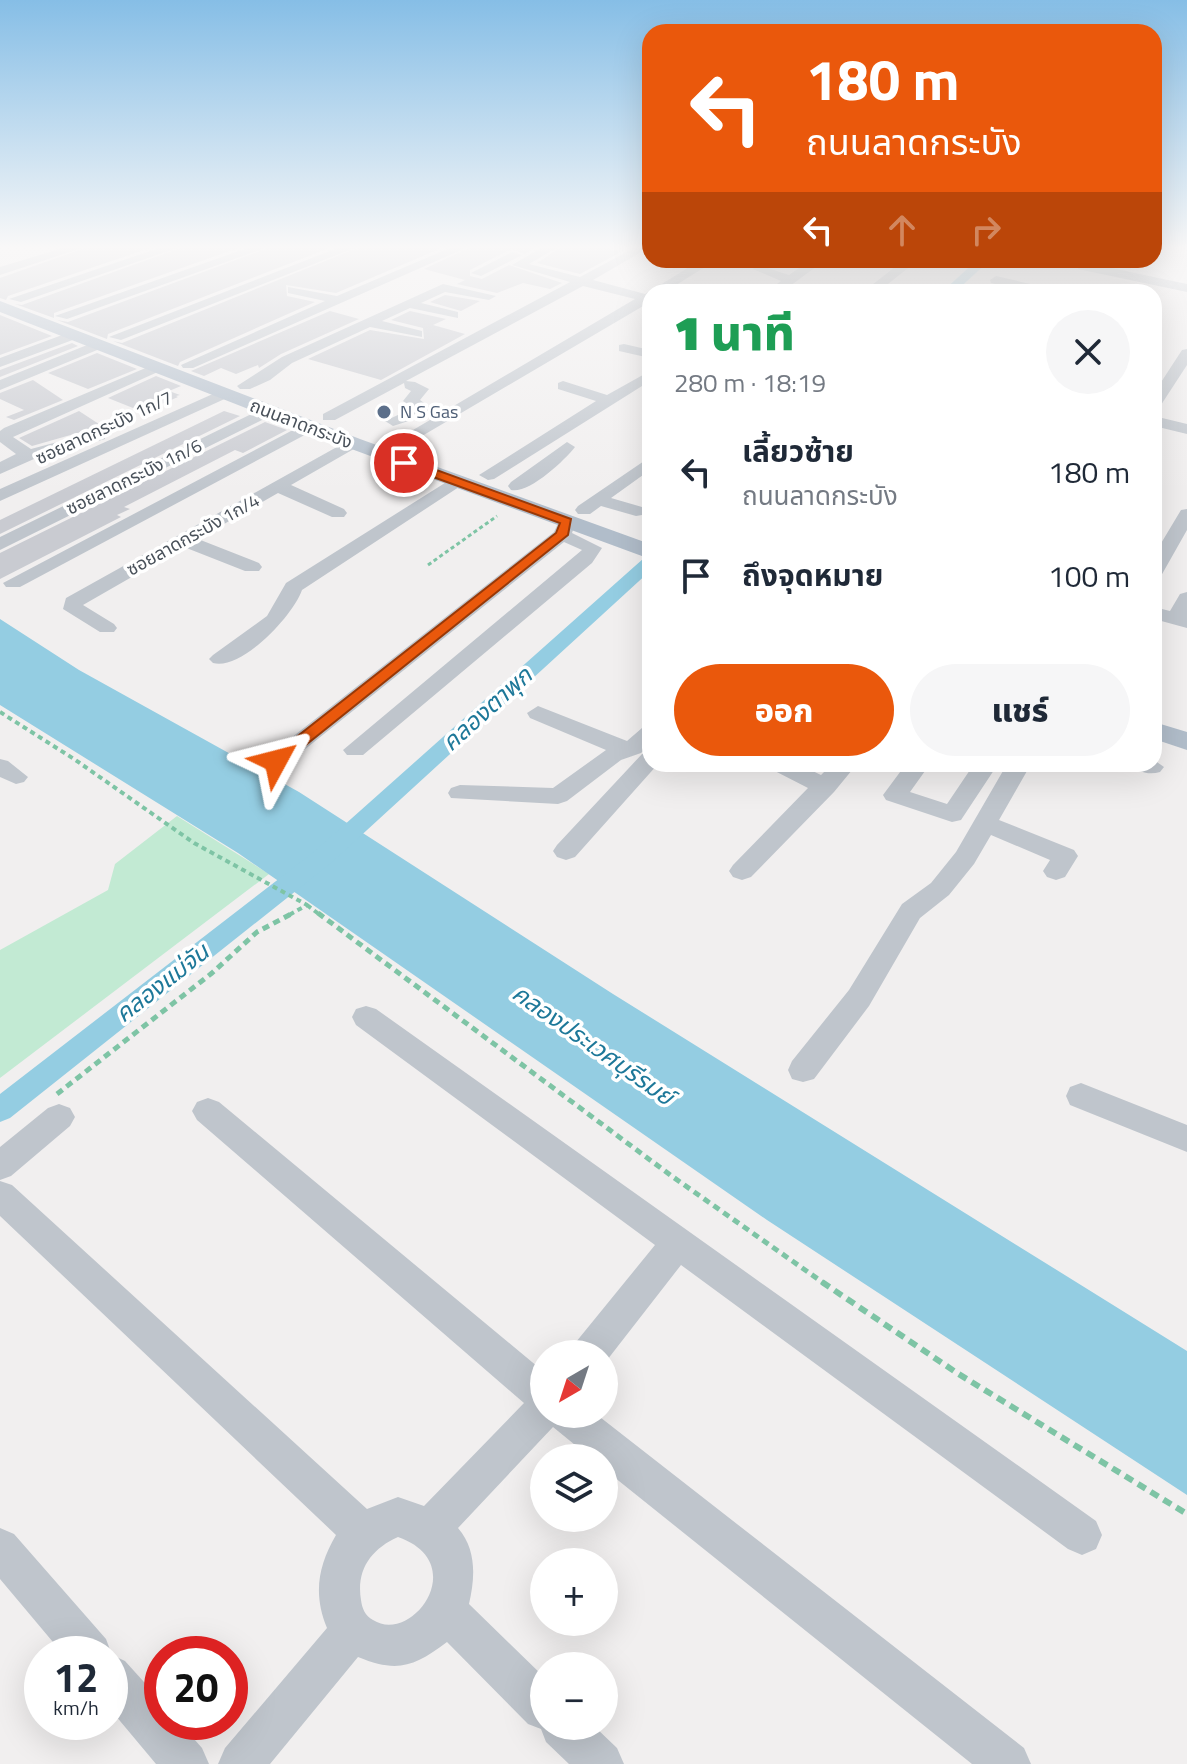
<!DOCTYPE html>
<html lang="th">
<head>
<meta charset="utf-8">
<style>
  :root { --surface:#fff; --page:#f6f6f7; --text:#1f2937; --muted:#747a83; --accent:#ea580c }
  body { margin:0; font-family:"Titillium Web","Noto Sans Thai",sans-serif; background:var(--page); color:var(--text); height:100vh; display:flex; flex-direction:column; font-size:30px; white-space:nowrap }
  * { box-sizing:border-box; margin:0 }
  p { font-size:26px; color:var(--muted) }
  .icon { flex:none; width:44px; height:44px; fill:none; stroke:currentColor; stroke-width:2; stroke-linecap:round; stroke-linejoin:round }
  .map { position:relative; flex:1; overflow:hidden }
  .details { position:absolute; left:642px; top:284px; width:520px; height:488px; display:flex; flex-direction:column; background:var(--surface); border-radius:24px; box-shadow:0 8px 32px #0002 }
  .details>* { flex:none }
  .hud { position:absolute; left:642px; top:24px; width:520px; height:244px; border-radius:24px; box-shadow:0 8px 32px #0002; background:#ea580c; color:#fff; overflow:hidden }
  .needle { width:52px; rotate:219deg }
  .fabs { position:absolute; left:530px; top:1340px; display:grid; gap:16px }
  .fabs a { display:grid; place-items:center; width:88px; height:88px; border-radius:50%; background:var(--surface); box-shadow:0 8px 32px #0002; font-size:40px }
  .speed { position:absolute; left:24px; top:1636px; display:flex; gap:16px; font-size:40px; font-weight:700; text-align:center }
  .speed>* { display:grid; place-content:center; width:104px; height:104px; border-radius:50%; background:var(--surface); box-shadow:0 8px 32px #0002; line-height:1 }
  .speed small { font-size:20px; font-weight:400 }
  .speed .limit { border:12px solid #d22; background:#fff; color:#111 }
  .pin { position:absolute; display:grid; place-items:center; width:68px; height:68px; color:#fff; margin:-34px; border:4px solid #fff; border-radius:50%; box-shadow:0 2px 8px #0007 }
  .me { position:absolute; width:88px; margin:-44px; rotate:52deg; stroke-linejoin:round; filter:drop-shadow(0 0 6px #0008) }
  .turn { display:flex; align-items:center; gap:28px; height:168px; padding:0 32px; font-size:36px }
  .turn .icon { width:104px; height:104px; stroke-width:2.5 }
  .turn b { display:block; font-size:56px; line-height:68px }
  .lanes { display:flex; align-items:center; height:76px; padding:0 32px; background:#0003; justify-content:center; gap:40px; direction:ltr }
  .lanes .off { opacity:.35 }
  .round { display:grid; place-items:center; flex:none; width:84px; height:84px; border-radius:42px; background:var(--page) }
  .overview { display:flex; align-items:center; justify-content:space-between; height:136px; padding:0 32px }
  h1 { font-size:48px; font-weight:800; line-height:60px; color:#1e9e55 }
  .cta { display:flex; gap:16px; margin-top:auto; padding:16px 32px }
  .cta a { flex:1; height:92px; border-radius:48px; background:var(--accent); color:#fff; font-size:32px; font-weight:800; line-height:92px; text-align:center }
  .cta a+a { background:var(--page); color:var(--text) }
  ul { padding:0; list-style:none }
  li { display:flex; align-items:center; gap:24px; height:104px; padding:0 32px }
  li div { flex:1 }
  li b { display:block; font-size:30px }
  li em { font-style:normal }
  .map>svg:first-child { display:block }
</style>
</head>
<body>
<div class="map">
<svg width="1187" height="1764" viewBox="0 0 1187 1764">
  <rect width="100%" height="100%" fill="#f1efef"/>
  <path fill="#c2ead3" d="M177,816L269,874L0,1078V950L108,890L115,864Z"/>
  <path fill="#94cde2" d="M0,619L79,670L299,792L613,994L1187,1351V1495L767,1220L238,853L0,705Z"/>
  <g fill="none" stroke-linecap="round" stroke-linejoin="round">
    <path fill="#94cde2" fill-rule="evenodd" d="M977,260H990L955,292H942Z
      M650,557V571L331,863L10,1118L0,1122V1094L315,851L644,558Z"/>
  </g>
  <path fill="#c9cbd1" d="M88,247H153L8,296L6,300L0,298V278Z
    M183,247H241L54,313V318L15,304L22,305Z
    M271,247H332L108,334L107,339L57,320L68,322Z
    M360,247H444L336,293L286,285L287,296L315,302L180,362L178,366L113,341L122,343Z
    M471,247H537L525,254L511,249L470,270V276L482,279L509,265L562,283L550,289L523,283L497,293L457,284L465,280L424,269Z
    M561,247H601L621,252L580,274L537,263Z
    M445,295L480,301L461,311L430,302Z
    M330,311L359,319L281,354L259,368L258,365L236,374L221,368L204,376L191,371Z
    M410,311L446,319L433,325L465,334L381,380L308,359L370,330L424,339L423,328L391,320Z
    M0,315L52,336L0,355Z
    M72,343L78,346L0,377V370Z
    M97,353L137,369L88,389L48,373Z
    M156,376L181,386L169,391L180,395L176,396L178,397L143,412L108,398Z
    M33,380L63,400L14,420L6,417L24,410L0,399V393Z
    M79,411L102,426L32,446L19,438Z
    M224,411L240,416L0,534V520Z
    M265,422L287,430L243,453L235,450L124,507L130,509L117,515L121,517L0,579V553Z"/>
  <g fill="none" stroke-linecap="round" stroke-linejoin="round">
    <path stroke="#7ec4a5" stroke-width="3" stroke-dasharray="4 3" stroke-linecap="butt" d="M428,565L497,516"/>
    <path stroke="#7ec4a5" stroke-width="4" stroke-dasharray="5 4" stroke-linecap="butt" d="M0,712L74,759L194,843L307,905L289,915
      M307,905L320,915"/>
    <path stroke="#7ec4a5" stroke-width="5" stroke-dasharray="7 5" stroke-linecap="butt" d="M318,913L673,1177L825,1284
      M57,1094L212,973L257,932L293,913"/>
    <path stroke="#7ec4a5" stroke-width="6" stroke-dasharray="9 6" stroke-linecap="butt" d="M822,1282L957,1373L1187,1514"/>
    <path fill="#bfc5cc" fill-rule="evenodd" d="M66,247H85L0,275V267Z
      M162,247H180L21,302L9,299Z
      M250,247H268L67,319L55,316Z
      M340,247H357L121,340L109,337Z
      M452,247H468L193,368H183L181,365L325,301L288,293V287L337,296Z
      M543,247H558L529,264L580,277L636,247H650L593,280L645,294L701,260H716L665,292H650V302L405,446H393L391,443L635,299L583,286L406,381L415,382L429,389L420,400L431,408L421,417L393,426L385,421L413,408L403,401L411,391L405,388L404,383L335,420H323V414L570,282L512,265Z
      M512,252L522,255L481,276L471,273Z
      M764,260L770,264L767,268L789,275L811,260H825L782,292H766L781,281L753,269Z
      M904,260H918L878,292H863Z
      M1082,262L1187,284V292L1078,269V263Z
      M996,276L1052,289L1054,292H1030L991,283L990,280Z
      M443,284L496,296L489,300L445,292L421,303L458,312V318L410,308L382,321L422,331V337L370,327L292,363L270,380L250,389H240L237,386L282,357Z
      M73,331L80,335L78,338L0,367V358Z
      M97,341L102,342V348L0,390V380Z
      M624,344L650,350V358L619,351V345Z
      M1187,349V365L1159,408L1154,410V393L1182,350Z
      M155,364L160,365V371L13,437L31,449L99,431L105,433V439L34,459L0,474V462L16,454L0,442V431L4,428Z
      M650,371V381L494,479L488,480L479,475L596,401L558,389V383L563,381L607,395Z
      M224,389L232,394L229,397L0,501V489Z
      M268,406L274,408V414L0,550V537Z
      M1154,416L1187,424V434L1154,426Z
      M308,422L316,427L314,430L20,587H6L3,583Z
      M353,438L361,443L359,446L291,485L344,509L347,513L344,517H332L278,493L198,539L259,563L262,567L259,571H245L184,547L83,605L114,624L117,628L114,632H100L63,609L66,598Z
      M567,442L575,447C564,461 529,494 511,490L508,486L511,482Z
      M650,457V470L611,498L642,507L645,511L642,515L636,516L601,506L590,514H578L575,510L578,506Z
      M456,476L465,481L462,485L302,590C293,616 241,671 213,663L209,659L213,655L267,616L286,583Z
      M1187,509V530L1161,576L1154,578V555L1181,510Z
      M567,516L576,521L572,533L602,548L592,563L363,755H347L343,750L582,550L564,542L284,766H268L264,761L268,756L554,532L561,517Z
      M1187,592V628L1154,619V607L1170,611L1180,594Z
      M538,706L627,741L642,728L650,726V745L641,753L621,760L567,801L558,804L451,798L448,793L451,788L460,785L553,788L606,750L530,718L527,713Z
      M650,752V764H658L575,857L566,860L557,857L553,851L557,845L642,754Z
      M0,759L8,761L28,777L24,782L16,784L0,777Z
      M1154,760L1164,767L1160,772C1150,775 1138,773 1131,764H1154Z
      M767,764H798L821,775L832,764H857L834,792L751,877L742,880L733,877L729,871L733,865L808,788L771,769Z
      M906,764H930L910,792L947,804L974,764H998L961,820L952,822L886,800L883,795Z
      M1007,764H1031L999,820L1074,850L1078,856L1065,877L1056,880L1047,877L1043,871L1050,860L991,835L974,864L949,895L920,918L869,1006L814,1079L803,1082L792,1079L788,1070L792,1061L849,990L902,904L931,883L956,852Z
      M366,1006L376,1009L1096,1521L1102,1535L1096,1549L1082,1555L1068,1549L681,1265L604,1364V1354H571L576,1342L655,1245L356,1025L352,1017L356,1009Z
      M1081,1083L1187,1125V1152L1070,1105L1066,1096L1070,1087Z
      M208,1098L219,1102L544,1372V1414H596L1024,1748L1031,1764H972L604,1469V1458H591L553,1427L458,1528C477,1550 475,1578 469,1604L544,1677V1726H594L617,1748L624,1764H569L546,1742L541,1729L528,1724L447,1642C414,1667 397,1673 358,1657L270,1764H218L225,1748L327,1628C313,1594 318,1566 336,1535L0,1216V1181L12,1185L367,1509L398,1497L424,1506L524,1403L197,1120L192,1111L197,1102ZM398,1537C472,1563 412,1645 373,1620C365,1616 362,1608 361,1600C356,1570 371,1549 398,1537Z
      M59,1104L70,1108L75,1117L70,1126L11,1176L0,1180V1147L48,1108Z
      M0,1528L14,1534L106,1639L112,1655L125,1661L162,1702V1722H179L202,1748L209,1764H156L110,1709V1654H63L0,1579Z"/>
    <path fill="#b1bdca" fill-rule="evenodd" d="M0,301L360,439L650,544V559L346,447L0,312Z
      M1154,722L1187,732V750L1154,739Z"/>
  </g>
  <linearGradient id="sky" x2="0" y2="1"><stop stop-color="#86bee6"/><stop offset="0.5" stop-color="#f9f8f8"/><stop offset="1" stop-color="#f9f8f8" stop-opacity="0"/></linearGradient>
  <rect width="1187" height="494" fill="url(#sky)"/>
  <path fill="#ea580c" stroke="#983908" stroke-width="2" d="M400,460H409L571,519L568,535L282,764H271V757L556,533L560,523L400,465Z"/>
  <circle fill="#5c6f8a" stroke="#fff" stroke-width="3" cx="384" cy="412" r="8"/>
  <g text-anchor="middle" stroke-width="7" stroke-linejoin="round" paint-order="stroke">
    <g font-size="18" fill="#4e5e75" stroke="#fff" text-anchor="start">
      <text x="400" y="418">N S Gas</text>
    </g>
    <g font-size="18" fill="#49515a" stroke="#fff">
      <text transform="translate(301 424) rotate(21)" y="6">ถนนลาดกระบัง</text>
      <text transform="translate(104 428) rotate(-25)" y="6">ซอยลาดกระบัง 1ก/7</text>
      <text transform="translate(134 477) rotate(-26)" y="6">ซอยลาดกระบัง 1ก/6</text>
      <text transform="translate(193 535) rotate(-29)" y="6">ซอยลาดกระบัง 1ก/4</text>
    </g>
    <g font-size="24" font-style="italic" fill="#1d7899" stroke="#fff">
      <text transform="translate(487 709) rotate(-42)" y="8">คลองตาพุก</text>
      <text transform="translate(162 983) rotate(-38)" y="8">คลองแม่จัน</text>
      <text transform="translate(593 1045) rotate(35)" y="8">คลองประเวศบุรีรมย์</text>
    </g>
  </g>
</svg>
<div class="fabs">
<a><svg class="needle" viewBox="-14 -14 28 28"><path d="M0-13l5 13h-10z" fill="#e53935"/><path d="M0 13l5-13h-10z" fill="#747a83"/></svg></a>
<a><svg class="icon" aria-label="layers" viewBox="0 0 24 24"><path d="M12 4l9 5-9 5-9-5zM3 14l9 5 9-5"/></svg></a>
<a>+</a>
<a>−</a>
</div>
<div class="speed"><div>12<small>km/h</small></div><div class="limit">20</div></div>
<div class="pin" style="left:404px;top:463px;background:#d93025"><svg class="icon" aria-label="arrive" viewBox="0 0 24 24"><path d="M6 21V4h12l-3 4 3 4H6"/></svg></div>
<svg class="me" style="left:276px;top:761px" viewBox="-20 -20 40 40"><path d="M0-17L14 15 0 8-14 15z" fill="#ea580c" stroke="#fff" stroke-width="4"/></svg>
<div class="hud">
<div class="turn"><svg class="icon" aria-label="left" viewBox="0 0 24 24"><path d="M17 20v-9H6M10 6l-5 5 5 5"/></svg><div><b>180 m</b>ถนนลาดกระบัง</div></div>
<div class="lanes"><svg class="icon" aria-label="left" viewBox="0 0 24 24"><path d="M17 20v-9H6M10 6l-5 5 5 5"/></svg><svg class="icon off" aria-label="ahead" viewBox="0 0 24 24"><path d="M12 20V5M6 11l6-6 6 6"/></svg><svg class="icon off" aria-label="right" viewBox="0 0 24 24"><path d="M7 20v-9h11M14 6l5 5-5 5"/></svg></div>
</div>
<section class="details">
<div class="overview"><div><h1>1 นาที</h1><p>280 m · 18:19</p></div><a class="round"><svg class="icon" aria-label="close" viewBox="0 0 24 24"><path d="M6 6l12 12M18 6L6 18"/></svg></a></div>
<ul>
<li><svg class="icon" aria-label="left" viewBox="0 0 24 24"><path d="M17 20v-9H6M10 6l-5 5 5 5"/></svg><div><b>เลี้ยวซ้าย</b><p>ถนนลาดกระบัง</p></div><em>180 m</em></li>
<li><svg class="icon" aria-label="arrive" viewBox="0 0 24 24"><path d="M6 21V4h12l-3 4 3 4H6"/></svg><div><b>ถึงจุดหมาย</b></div><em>100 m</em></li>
</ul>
<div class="cta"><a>ออก</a><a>แชร์</a></div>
</section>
</div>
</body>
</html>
